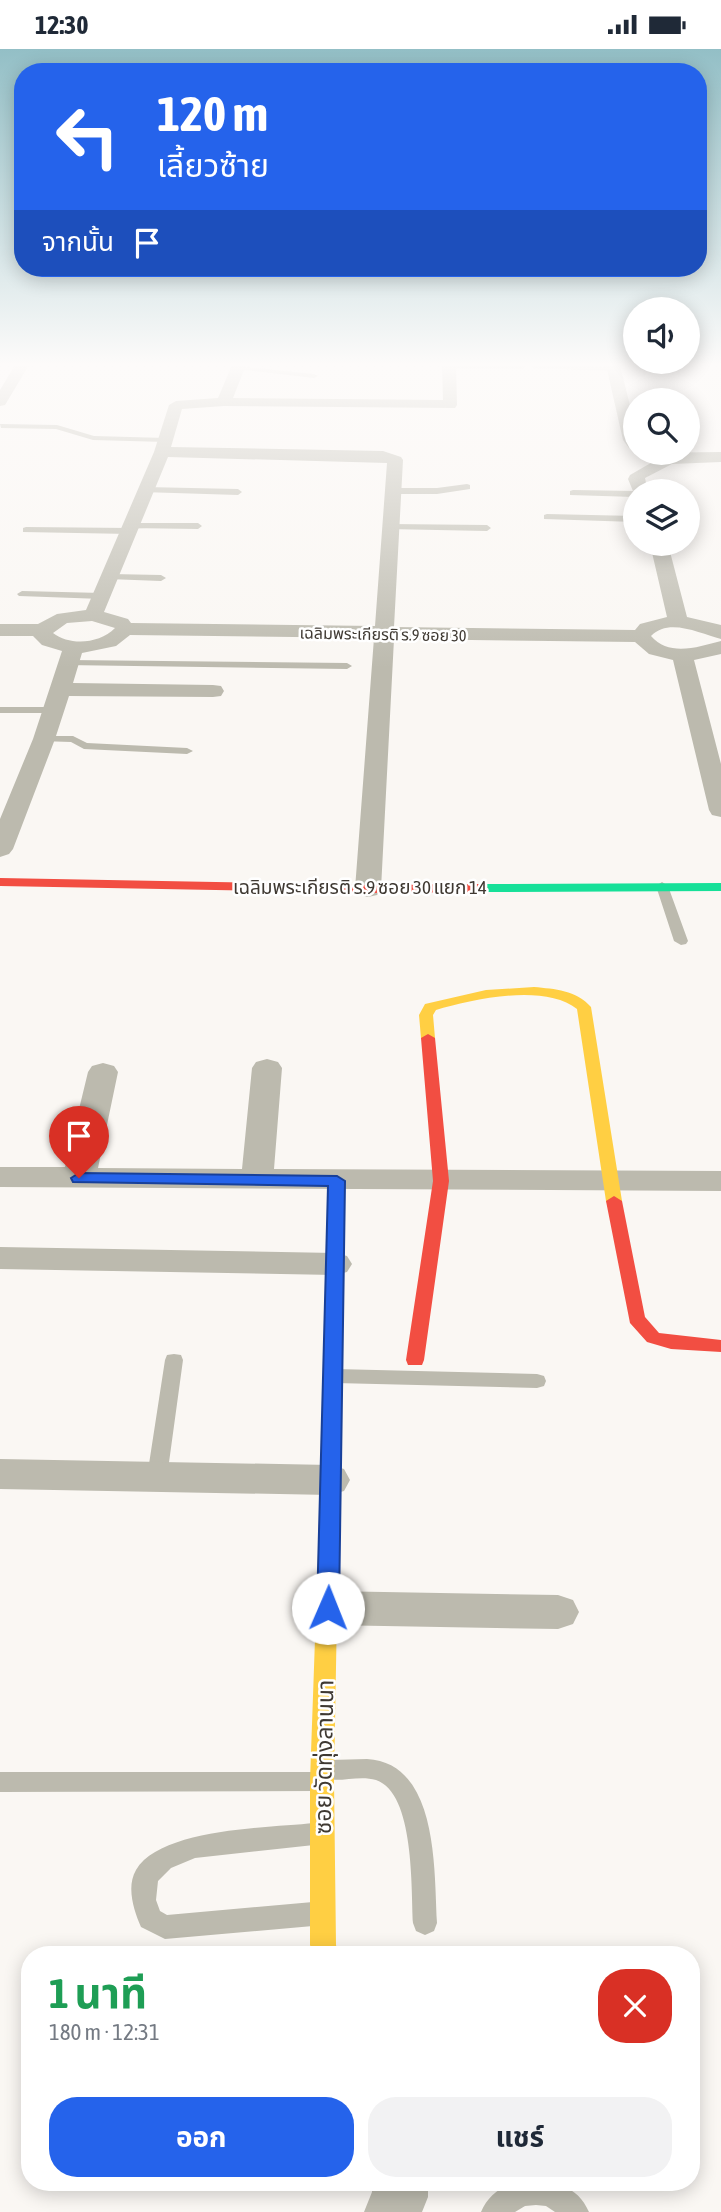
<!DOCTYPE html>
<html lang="th">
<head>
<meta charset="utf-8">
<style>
  :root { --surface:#fff; --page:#f2f2f3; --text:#1f2937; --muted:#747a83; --accent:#2563eb }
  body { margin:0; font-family:"Asap Condensed","Noto Sans Thai",sans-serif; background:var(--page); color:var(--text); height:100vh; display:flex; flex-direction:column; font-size:26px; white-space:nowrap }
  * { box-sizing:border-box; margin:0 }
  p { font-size:23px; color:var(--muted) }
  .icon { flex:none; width:38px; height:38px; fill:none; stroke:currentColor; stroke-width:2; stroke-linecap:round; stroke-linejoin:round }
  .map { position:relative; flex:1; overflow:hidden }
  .details { position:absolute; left:21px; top:1897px; width:679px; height:245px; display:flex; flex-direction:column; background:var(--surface); border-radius:28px; box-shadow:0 4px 18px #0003 }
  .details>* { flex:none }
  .top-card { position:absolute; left:14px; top:14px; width:693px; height:214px; border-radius:28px; box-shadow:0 4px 18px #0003; background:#2563eb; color:#fff; overflow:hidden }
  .tools { position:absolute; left:623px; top:248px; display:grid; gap:14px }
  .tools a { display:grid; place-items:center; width:77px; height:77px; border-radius:50%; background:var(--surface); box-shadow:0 4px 18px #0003; font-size:35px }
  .pin { position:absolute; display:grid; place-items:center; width:60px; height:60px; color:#fff; margin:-72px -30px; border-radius:50% 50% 50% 0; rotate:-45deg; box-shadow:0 0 7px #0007 }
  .pin .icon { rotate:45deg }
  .me { position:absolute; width:77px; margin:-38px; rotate:1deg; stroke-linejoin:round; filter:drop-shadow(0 0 5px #0008) }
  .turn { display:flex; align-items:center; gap:24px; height:147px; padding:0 28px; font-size:32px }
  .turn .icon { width:91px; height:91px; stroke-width:2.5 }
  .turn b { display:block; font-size:49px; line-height:60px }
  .then { display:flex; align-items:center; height:66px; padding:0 28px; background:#0003; gap:14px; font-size:26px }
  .round { display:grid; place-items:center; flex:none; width:74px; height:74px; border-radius:28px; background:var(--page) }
  .headline { display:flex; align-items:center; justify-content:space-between; height:119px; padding:0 28px }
  h1 { font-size:42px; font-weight:700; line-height:52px; color:#1e9e55 }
  .primary-button { display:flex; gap:14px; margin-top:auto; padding:14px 28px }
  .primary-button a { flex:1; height:80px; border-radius:28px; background:var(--accent); color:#fff; font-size:28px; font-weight:700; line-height:80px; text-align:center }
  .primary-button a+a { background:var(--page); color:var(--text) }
  .status { display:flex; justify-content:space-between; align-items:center; height:49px; padding:0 35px; background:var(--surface); direction:ltr }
  .status svg { height:19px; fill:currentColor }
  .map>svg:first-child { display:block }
</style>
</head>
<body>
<div class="status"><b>12:30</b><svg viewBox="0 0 49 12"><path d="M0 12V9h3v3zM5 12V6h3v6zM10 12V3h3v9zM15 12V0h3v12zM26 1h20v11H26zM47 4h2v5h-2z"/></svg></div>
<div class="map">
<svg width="721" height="2163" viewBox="0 0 721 2163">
  <rect width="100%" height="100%" fill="#faf7f3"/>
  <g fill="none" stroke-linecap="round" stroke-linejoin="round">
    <path fill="#bcbaae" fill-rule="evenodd" d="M449,316H522L525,318L522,320L447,319Z
      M535,316L614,318L618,320L614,322L533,319Z
      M238,317L314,325L318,327L314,329L236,320Z
      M0,375L57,376L94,387L166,389L170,391L166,393L93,391L56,380L1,379Z
      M467,435L470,436V440L437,445H393L389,442L393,439H437Z
      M145,438L238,440L242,443L238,446L142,443V439Z
      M573,441L635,442L636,443L635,448L570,446V442Z
      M547,465L635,467V473L544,470V466Z
      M132,474H198L202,477L198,480L129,479L128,477Z
      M390,475L487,476L491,479L487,482L387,480L386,478Z
      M26,478L130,479L134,482L130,485L23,483V479Z
      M111,525L161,526L166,529L161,532L108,530L106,528Z
      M22,542L102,544L107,547L102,550L19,547L17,545Z
      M69,611L347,614L352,617L347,620L65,616L64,614Z
      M0,658H53L58,661L53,664H0Z
      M44,687H73L87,694L187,699L193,702L187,705L84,700L71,693L40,692V688Z
      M662,833L668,837L688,892L686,895L681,896L674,892L656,837Z
      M174,1305L181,1306L183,1311L167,1428L164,1433L157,1435L150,1433L147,1428L165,1311L167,1306Z
      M335,1320L537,1325L544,1327L546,1332L544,1337L537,1339L335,1334L328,1332L326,1327L328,1322Z
      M367,1710C439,1714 434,1822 437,1874L434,1882L425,1886L416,1882L413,1874C411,1841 415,1744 376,1731C360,1726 342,1733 327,1730L324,1739L316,1742L0,1743V1723H319L322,1714L330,1711Z
      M314,1774L322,1777L326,1785L322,1793L314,1796L195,1809L171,1819L158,1832L156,1851L160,1862L167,1866L313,1853L322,1857L325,1865L322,1873L313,1877L165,1890L141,1878C134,1862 126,1838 136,1821C161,1779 269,1779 314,1774Z
      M514,2133C544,2133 575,2130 589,2163H555L546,2157L536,2156L525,2157L515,2163H481C487,2148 499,2139 514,2133Z"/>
    <path fill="#bcbaae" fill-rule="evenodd" d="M15,316H29L5,356L0,357V341Z
      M232,316H246L233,349L443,351L442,316H456L457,356L455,359L224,357L182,360L171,398L383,402L401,408L403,411L394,578L635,581L640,575L667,568L650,495H668L687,568L721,576V590C701,585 669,568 651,587C669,608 698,598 721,592V605L694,611L721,715V768L712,766L709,761L673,611L649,605L635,593L394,590L381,840L377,846L368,848L359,846L355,840L374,589L130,586L116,597L82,604L73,634L213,636L221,637L224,642L221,647L213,648L69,647L55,690L13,800L9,805L0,808V770L33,690L62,602L42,596L33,587H0V575H38L57,565L86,561L154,403L169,356L176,352L218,349ZM168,408L387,414L375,577L131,574L128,570L104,563ZM92,572L115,579C99,595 70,597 53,584L67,574Z
      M606,316H620L635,377V401L629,399L623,391Z
      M721,403V413L672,415L645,429L648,443H635V447L628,430L630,426L656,411L644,404Z
      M267,1010L278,1013L282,1019L274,1120L721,1122V1142L0,1138V1118H65L88,1023L92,1017L103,1014L114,1017L118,1023L98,1119L242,1120L252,1019L256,1013Z
      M0,1198L335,1204L347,1207L352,1215L347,1223L335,1226L0,1220Z
      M0,1410L330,1416L344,1420L350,1431L344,1442L330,1446L0,1440Z
      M328,1542L558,1546L573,1551L579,1563L573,1575L558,1580L328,1576L313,1571L307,1559L313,1547Z
      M372,2133H428V2148L422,2163H364L372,2143Z"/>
    <path fill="#16e098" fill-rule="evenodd" d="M721,834V842L482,843L476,839L482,835Z"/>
    <path fill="#ffcf43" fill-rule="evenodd" d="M534,938C555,940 576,941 591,958L622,1152L620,1156H608L606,1152L577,960C545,934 472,950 436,961L433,966L435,989L428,993L421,989L419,966L425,955L486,941Z
      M328,1497L335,1499L338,1505L334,1732L336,1896L339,1906H313L310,1896V1732L318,1505L321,1499Z"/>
    <path fill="#f24e42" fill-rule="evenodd" d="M0,829L368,836L482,835L488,839L482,843L368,844L0,837Z
      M428,985L435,989L449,1132L424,1311L422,1316H408L406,1311L433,1132L421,989Z
      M337,1127L345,1132L338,1505L335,1511L328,1513L321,1511L318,1505L329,1132Z
      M614,1147L622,1152L645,1268L659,1284L721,1291V1303L671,1300L647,1293L630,1274L606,1152Z"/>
  </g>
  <linearGradient id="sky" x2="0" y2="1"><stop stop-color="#93bfc6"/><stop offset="0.51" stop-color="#fdfbfa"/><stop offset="1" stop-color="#fdfbfa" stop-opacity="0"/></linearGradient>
  <rect width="721" height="619" fill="url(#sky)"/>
  <path fill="#2563eb" stroke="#184099" stroke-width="2" d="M79,1124L337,1127L345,1132L339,1559L335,1565L328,1568L320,1565L317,1559L328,1137L73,1133L71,1129Z"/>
  <g text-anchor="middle" stroke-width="5" stroke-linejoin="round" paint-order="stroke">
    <g font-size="16" fill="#3f3932" stroke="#fff">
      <text transform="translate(383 585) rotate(1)" y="6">เฉลิมพระเกียรติ ร.9 ซอย 30</text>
    </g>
    <g font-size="19" fill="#3f3932" stroke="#fff">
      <text x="360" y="845">เฉลิมพระเกียรติ ร.9 ซอย 30 แยก 14</text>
    </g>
    <g font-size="23" fill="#3f3932" stroke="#fff">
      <text transform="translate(324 1708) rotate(-89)" y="8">ซอย วัดทุ่งลานนา</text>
    </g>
  </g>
</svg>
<div class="tools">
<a><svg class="icon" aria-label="sound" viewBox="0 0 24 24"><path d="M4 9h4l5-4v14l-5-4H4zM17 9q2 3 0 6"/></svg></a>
<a><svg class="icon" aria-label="search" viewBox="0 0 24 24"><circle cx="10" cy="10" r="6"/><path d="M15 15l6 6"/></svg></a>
<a><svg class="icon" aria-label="layers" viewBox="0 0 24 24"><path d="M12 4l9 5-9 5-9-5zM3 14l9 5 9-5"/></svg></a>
</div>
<div class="pin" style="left:79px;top:1129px;background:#d93025"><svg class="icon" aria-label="arrive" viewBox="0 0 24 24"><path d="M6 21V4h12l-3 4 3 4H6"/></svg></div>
<svg class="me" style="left:328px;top:1559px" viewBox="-20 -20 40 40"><circle r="19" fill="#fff"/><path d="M0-13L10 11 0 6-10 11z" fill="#2563eb"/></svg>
<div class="top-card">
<div class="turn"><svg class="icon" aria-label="left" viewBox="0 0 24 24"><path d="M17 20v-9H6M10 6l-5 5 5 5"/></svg><div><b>120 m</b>เลี้ยวซ้าย</div></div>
<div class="then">จากนั้น<svg class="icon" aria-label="arrive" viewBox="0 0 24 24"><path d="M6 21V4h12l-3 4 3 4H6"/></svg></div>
</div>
<section class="details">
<div class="headline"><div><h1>1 นาที</h1><p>180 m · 12:31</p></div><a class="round" style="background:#d93025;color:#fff"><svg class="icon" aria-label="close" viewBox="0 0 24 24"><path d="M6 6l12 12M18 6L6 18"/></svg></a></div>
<div class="primary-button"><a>ออก</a><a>แชร์</a></div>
</section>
</div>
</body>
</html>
